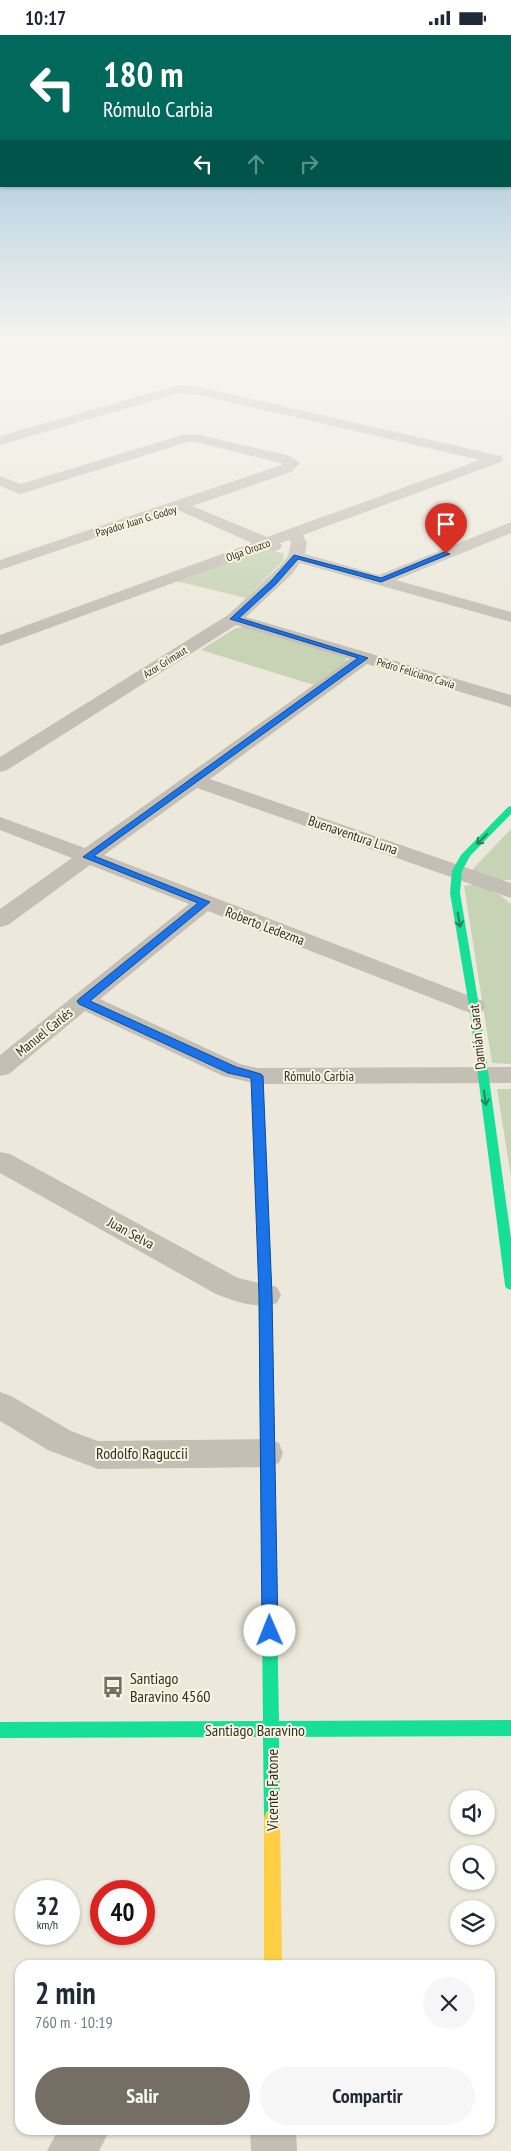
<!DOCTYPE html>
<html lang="es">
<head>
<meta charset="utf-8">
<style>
  :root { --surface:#fff; --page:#f6f6f7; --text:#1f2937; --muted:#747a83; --accent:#746e64 }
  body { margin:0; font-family:"PT Sans Narrow",sans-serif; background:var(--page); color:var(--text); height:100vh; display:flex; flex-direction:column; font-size:19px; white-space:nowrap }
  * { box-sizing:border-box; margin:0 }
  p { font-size:16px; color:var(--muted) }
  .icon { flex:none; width:28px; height:28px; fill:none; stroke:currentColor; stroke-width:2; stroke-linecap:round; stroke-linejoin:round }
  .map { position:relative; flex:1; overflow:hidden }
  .drawer { position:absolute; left:15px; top:1925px; width:480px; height:175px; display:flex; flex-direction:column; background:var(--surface); border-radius:15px; box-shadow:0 1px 4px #0004 }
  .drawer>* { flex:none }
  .banner { position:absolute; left:0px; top:0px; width:511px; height:152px; box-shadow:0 1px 4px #0004; background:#00695c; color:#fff; overflow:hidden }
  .tools { position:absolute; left:450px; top:1755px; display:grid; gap:10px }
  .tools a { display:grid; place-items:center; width:45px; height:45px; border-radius:50%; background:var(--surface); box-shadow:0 1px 4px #0004; font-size:25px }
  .speed { position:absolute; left:15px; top:1845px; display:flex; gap:10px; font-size:25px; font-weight:700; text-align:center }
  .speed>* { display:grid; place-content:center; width:65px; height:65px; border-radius:50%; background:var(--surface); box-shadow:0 1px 4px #0004; line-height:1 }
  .speed small { font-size:12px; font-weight:400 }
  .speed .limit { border:8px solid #d22; background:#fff; color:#111 }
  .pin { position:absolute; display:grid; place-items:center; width:42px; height:42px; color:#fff; margin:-51px -21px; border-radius:50% 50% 50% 0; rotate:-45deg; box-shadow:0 0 5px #0007 }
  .pin .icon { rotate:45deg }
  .me { position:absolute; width:55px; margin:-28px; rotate:359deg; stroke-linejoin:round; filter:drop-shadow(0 0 4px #0008) }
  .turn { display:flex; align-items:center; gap:18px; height:105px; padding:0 20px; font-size:22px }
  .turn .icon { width:65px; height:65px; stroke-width:2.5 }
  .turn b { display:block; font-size:35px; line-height:42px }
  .lanes { display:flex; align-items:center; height:48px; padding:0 20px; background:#0003; justify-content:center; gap:25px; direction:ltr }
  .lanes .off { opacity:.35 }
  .round { display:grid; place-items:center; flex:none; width:52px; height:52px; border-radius:26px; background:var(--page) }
  .head { display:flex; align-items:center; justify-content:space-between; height:85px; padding:0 20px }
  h1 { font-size:30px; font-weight:700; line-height:38px }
  .button { display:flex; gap:10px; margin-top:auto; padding:10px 20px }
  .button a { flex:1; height:58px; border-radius:30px; background:var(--accent); color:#fff; font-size:20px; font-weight:700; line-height:58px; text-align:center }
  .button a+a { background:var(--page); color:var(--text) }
  .status { display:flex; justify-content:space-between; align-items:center; height:35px; padding:0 25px; background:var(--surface); direction:ltr }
  .status svg { height:14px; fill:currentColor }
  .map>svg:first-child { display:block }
</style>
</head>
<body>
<div class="status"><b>10:17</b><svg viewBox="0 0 49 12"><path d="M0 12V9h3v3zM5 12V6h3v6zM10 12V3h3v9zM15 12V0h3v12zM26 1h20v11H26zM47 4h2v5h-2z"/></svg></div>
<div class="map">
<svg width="511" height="2116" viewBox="0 0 511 2116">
  <rect width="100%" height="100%" fill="#ece8db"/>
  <path fill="#c6d3b4" d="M272,515L284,519L283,526L246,563L176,546L257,516Z
    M245,592L344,622L348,626L314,650L201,615L236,593Z
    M511,794V845H499L471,836Z
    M476,849L500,860L511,869V1029L492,1028L464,851Z
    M497,1054H511V1142Z"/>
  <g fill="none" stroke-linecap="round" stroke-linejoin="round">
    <path fill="#c4bfb5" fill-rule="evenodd" d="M179,350L199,352L496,420L501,421L503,424L501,427L303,500L307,508L305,519L379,540L511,487V498L396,545L511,577V587L300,528L291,540L246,582L511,660V672L367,629L210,744L511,848V863L197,753L104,820L483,966L486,971L483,976L474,979L465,976L208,876L100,964L240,1029L257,1033L511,1032V1048L257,1049L223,1041L85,976L9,1039L0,1041V1020L189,869L90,830L8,890L0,892V874L72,823L0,795V782L85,813L350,624L236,590L7,735L0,737V722L228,580L279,532L288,521L291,508L289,505L280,508L282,511L280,514L274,516L266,514L0,611V600L252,508L178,475L0,535V525L284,429L200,408L188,407L20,459L0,451V441L21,449L182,400H200L290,421L300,428L291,437L192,471L267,502L480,425L199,360L179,358L0,410V401Z
      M0,1117L10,1119L238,1243L277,1252L281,1260L277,1268C256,1274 236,1267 216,1259L0,1138Z
      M0,1357L11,1361L71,1396L98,1406L267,1404L279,1408L283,1418L279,1428L267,1432L98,1434L48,1415L0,1386Z
      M58,2095H110L99,2116H47Z
      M250,2095H296L297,2116H251Z"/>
    <path fill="#16e098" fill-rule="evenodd" d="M511,771V779L470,821L462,836L460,858L479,971L511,1203V1255L506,1253L505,1250L469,971L450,858L452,836L461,820L508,772Z
      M264,1206L268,1208L270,1211L279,1686L511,1685V1701L279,1702L280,1783L278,1789L272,1791L266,1789L264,1783L263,1702L0,1703V1687L263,1686L258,1211L260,1208Z"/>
    <path fill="#ffcf43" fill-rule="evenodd" d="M257,1037L263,1041L270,1211L268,1214H260L258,1211L251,1041Z
      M272,1775L278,1777L280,1783L282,1930H264V1783L266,1777Z"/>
  </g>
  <defs><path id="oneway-shaft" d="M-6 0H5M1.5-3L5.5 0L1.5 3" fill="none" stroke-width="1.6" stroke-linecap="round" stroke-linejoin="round" transform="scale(1.25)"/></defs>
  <g stroke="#25865e">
    <use href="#oneway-shaft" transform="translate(482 804) rotate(135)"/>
    <use href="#oneway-shaft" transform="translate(459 885) rotate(80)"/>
    <use href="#oneway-shaft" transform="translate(485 1063) rotate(82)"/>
  </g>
  <linearGradient id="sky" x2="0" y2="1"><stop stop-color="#87b4d7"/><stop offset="0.51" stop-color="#f6f5ef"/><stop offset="1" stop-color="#f6f5ef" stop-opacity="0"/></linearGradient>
  <rect width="511" height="601" fill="url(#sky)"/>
  <path fill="#1a73e8" stroke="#114b97" d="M444,517L450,519L381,547L298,524L276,549L239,583L368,623L94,821L210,867L90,966L236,1032L261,1039L263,1041L272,1260L278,1596L276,1601L270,1603L265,1601L262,1596L259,1260L251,1043L228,1038L79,969L77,966L79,964L198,868L83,822L358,623L230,584L271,546L294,520L381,543Z"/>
  <defs>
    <g id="bus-bare" transform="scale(1.725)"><path d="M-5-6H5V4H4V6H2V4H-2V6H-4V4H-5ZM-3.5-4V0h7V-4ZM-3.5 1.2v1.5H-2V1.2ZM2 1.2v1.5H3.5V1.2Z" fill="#746e64" stroke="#faf5e1" stroke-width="2.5" paint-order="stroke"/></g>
  </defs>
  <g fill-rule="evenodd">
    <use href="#bus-bare" x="113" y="1652"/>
  </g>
  <g text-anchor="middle" stroke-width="4" stroke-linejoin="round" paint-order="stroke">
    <g font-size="11" fill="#342d24" stroke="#faf5e1">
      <text transform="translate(136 486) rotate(-17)" y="4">Payador Juan G. Godoy</text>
      <text transform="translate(248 515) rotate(-20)" y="4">Olga Orozco</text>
      <text transform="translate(165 627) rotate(-32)" y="4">Azor Grimaut</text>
      <text transform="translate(416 638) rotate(17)" y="4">Pedro Feliciano Cavia</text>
    </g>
    <g font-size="14" fill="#342d24" stroke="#faf5e1">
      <text transform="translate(353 800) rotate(19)" y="5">Buenaventura Luna</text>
      <text transform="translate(265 891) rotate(21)" y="5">Roberto Ledezma</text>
      <text transform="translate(44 997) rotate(-39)" y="5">Manuel Carlés</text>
      <text transform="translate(477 1002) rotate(-96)" y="5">Damián Garat</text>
      <text x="319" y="1046">Rómulo Carbia</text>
      <text transform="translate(131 1198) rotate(29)" y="5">Juan Selva</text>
    </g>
    <g font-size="16" fill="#342d24" stroke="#faf5e1">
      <text x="142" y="1424">Rodolfo Raguccii</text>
      <text x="255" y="1701">Santiago Baravino</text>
      <text transform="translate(272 1755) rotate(-90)" y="6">Vicente Fatone</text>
    </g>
    <g font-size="16" fill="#342d24" stroke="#faf5e1" text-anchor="start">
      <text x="130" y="1649">Santiago<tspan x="130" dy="18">Baravino 4560</tspan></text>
    </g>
  </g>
</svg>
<div class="tools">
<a><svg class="icon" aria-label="sound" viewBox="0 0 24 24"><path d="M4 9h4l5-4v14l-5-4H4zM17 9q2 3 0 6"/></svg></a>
<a><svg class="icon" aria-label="search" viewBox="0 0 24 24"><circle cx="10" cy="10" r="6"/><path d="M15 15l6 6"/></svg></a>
<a><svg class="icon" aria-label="layers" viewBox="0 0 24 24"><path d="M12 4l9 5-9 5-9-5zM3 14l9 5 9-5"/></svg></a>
</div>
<div class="speed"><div>32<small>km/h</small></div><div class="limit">40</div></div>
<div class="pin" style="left:446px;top:519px;background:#d93025"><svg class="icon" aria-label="arrive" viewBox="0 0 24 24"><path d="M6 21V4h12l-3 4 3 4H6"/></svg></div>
<svg class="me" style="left:270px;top:1596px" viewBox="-20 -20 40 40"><circle r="19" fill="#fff"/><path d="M0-13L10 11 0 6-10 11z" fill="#1a73e8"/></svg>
<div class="banner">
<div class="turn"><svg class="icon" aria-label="left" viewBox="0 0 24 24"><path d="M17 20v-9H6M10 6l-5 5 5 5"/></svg><div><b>180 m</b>Rómulo Carbia</div></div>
<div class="lanes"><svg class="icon" aria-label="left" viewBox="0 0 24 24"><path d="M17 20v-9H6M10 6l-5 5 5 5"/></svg><svg class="icon off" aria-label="ahead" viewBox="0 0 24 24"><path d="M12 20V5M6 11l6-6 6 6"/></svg><svg class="icon off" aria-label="right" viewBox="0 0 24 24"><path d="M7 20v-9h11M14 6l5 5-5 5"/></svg></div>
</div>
<section class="drawer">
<div class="head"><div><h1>2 min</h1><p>760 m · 10:19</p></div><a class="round"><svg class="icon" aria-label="close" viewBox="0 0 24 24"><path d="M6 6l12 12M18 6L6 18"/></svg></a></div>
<div class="button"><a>Salir</a><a>Compartir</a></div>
</section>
</div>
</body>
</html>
